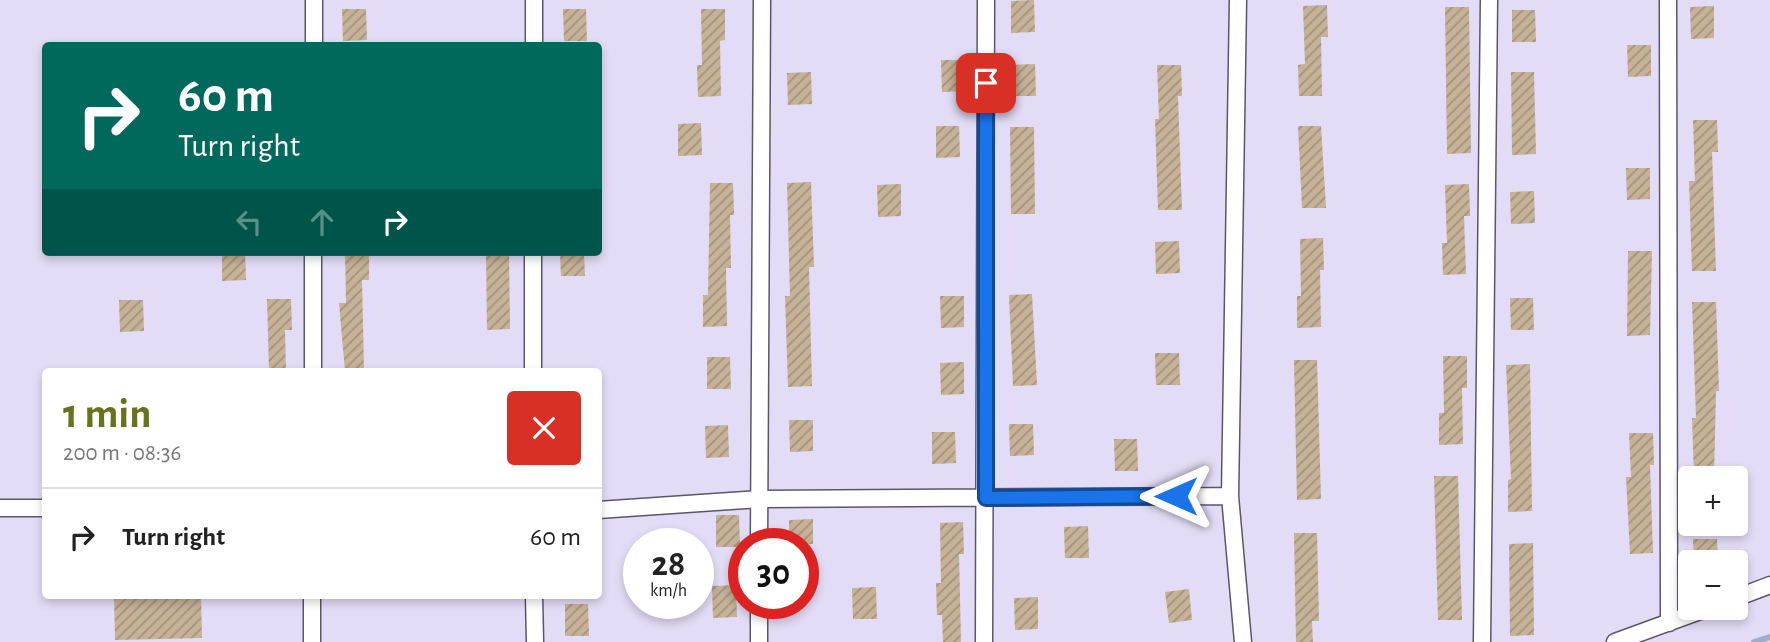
<!DOCTYPE html>
<html lang="en">
<head>
<meta charset="utf-8">
<style>
  :root { --surface:#fff; --page:#f6f6f6; --text:#222; --muted:#767676; --line:#e0e0e0; --accent:#68731d }
  body { margin:0; font-family:"Alegreya Sans",sans-serif; background:var(--page); color:var(--text); height:100vh; display:flex; flex-direction:column; font-size:26px; white-space:nowrap }
  * { box-sizing:border-box; margin:0 }
  p { font-size:23px; color:var(--muted) }
  .icon { flex:none; width:38px; height:38px; fill:none; stroke:currentColor; stroke-width:2; stroke-linecap:round; stroke-linejoin:round }
  .map { position:relative; flex:1; overflow:hidden }
  .panel { position:absolute; left:42px; top:368px; width:560px; height:231px; display:flex; flex-direction:column; background:var(--surface); border-radius:7px; box-shadow:0 4px 10px #0003 }
  .panel>* { flex:none }
  .guide { position:absolute; left:42px; top:42px; width:560px; height:214px; border-radius:7px; box-shadow:0 4px 10px #0003; background:#00695c; color:#fff; overflow:hidden }
  .fabs { position:absolute; left:1678px; top:466px; display:grid; gap:14px }
  .fabs a { display:grid; place-items:center; width:70px; height:70px; border-radius:7px; background:var(--surface); box-shadow:0 4px 10px #0003; font-size:35px }
  .speed { position:absolute; left:623px; top:528px; display:flex; gap:14px; font-size:35px; font-weight:700; text-align:center }
  .speed>* { display:grid; place-content:center; width:91px; height:91px; border-radius:50%; background:var(--surface); box-shadow:0 4px 10px #0003; line-height:1 }
  .speed small { font-size:18px; font-weight:400 }
  .speed .limit { border:10px solid #d22; background:#fff; color:#111 }
  .pin { position:absolute; display:grid; place-items:center; width:60px; height:60px; color:#fff; margin:-30px; border-radius:14px; box-shadow:0 4px 10px #0006 }
  .me { position:absolute; width:77px; margin:-38px; rotate:270deg; stroke-linejoin:round; filter:drop-shadow(0 0 5px #0008) }
  .turn { display:flex; align-items:center; gap:24px; height:147px; padding:0 21px; font-size:32px }
  .turn .icon { width:91px; height:91px; stroke-width:2.5 }
  .turn b { display:block; font-size:49px; line-height:60px }
  .lanes { display:flex; align-items:center; height:66px; padding:0 21px; background:#0003; justify-content:center; gap:35px; direction:ltr }
  .lanes .off { opacity:.35 }
  .round { display:grid; place-items:center; flex:none; width:74px; height:74px; border-radius:7px; background:var(--page) }
  .head { display:flex; align-items:center; justify-content:space-between; height:119px; padding:0 21px }
  h1 { font-size:42px; font-weight:700; line-height:52px; color:var(--accent) }
  ul { padding:0; list-style:none }
  li { display:flex; align-items:center; gap:21px; height:98px; padding:0 21px; border-top:2px solid var(--line) }
  li div { flex:1 }
  li b { display:block; font-size:26px }
  li em { font-style:normal }
  .map>svg:first-child { display:block }
</style>
</head>
<body>
<div class="map">
<svg width="1770" height="642" viewBox="0 0 1770 642">
  <defs>
    <pattern id="building-hatch" width="6" height="6" patternUnits="userSpaceOnUse" patternTransform="scale(1.75)"><rect width="6" height="6" fill="#c6b297"/><path d="M-1 1l2-2M0 6l6-6M5 7l2-2" fill="none" stroke="#a2927d"/></pattern>
  </defs>
  <rect width="100%" height="100%" fill="#e2dcf6"/>
  <g fill="none" stroke-linecap="round" stroke-linejoin="round">
    <path stroke="#9faeca" stroke-width="6" d="M1754,642L1770,637"/>
  </g>
  <path fill="url(#building-hatch)" d="M1034,0L1035,32L1011,33V1Z
    M1327,5L1328,37H1321L1322,96H1299L1298,65L1305,64L1303,6Z
    M1714,6V38L1691,39L1690,7Z
    M1445,7H1469L1471,153L1447,154Z
    M342,9H366L367,40L343,41Z
    M563,9H586L587,41H564Z
    M701,9H725V40L720,41L721,96L698,97L697,65H702Z
    M1512,10H1535L1536,42H1512Z
    M1627,45H1651V76L1628,77Z
    M941,60H965L966,91L942,92Z
    M1035,64L1036,96H1013L1012,65Z
    M1157,65H1181L1182,96H1178L1182,210H1158L1155,119H1159Z
    M811,72L812,104L788,105L787,73Z
    M1511,72H1534L1536,154L1512,155Z
    M1693,120H1717L1718,152H1712L1716,271H1692L1689,181H1695Z
    M701,123L702,155L678,156V124Z
    M936,126H959L960,157L936,158Z
    M1298,126H1321L1326,208H1302Z
    M1010,127H1034L1035,214H1011Z
    M1626,168H1650V199L1627,200Z
    M811,182L814,267H809L812,386L788,387L785,296H790L787,183Z
    M710,183H733L734,215H730L731,268H726L727,326L703,327V295H708Z
    M901,184V216L878,217L877,185Z
    M1469,184L1470,216H1464L1466,274L1443,275L1442,243H1447L1445,185Z
    M1534,191L1535,223L1511,224L1510,192Z
    M1323,238L1324,270H1320L1321,327L1297,328V296H1301L1300,239Z
    M1179,241L1180,273L1156,274L1155,242Z
    M1628,251H1652L1650,335L1627,336Z
    M222,252H245L246,280L222,281Z
    M345,252H369V280H362L364,371H345L339,303H346Z
    M486,252H509L510,329L487,330Z
    M560,252H584L585,276H561Z
    M1032,294L1037,385L1013,386L1009,295Z
    M940,296H964V327L941,328Z
    M1510,298H1533L1534,330H1511Z
    M267,299H291L292,330H285L286,371H269Z
    M119,300H143L144,331L120,332Z
    M1692,302H1716L1719,391H1716L1714,478H1694L1692,418H1696Z
    M1155,353H1179L1180,385H1156Z
    M1443,356H1467V388H1462L1463,444L1439,445V413H1444Z
    M707,357H730L731,389H707Z
    M1294,360H1317L1321,499L1297,500Z
    M964,362V394L941,395L940,363Z
    M1530,364L1532,511L1508,512V480L1511,479L1506,365Z
    M789,420H813V451L790,452Z
    M1009,424H1033L1034,455L1010,456Z
    M728,425L729,457L706,458L705,426Z
    M932,432H955L956,463L932,464Z
    M1629,433H1653L1654,465H1650L1653,553L1630,554L1626,477H1631Z
    M1114,439H1137L1138,471H1115Z
    M1434,476H1458L1462,620H1438Z
    M716,515H739L740,547H716Z
    M813,519V544H789V520Z
    M963,522L964,554H959L961,642H943L942,615H937L936,583H941L940,523Z
    M1088,526L1089,558H1065L1064,527Z
    M1294,533H1317L1319,621H1312L1313,642H1296Z
    M1693,539H1717L1718,562H1694Z
    M1533,543L1534,635L1510,636L1509,544Z
    M736,585L737,617L713,618L712,586Z
    M876,587L877,619H853L852,588Z
    M1189,589L1192,620L1169,623L1165,592Z
    M114,595H201L202,638L115,640Z
    M1038,597V629L1015,630L1014,598Z
    M565,604H588L589,636H565Z"/>
  <g fill="none" stroke-linecap="round" stroke-linejoin="round">
    <g stroke="#5c566c" stroke-width="19">
      <path id="minor" d="M1238,0L1230,496L1243,642
        M1668,0L1669,623
        M314,46V0
        M534,46V0
        M313,371V252
        M533,371V252
        M0,508H46
        M598,510L760,499L1230,496
        M759,544L762,0
        M534,595L535,642
        M1736,598L1770,585
        M312,642V595
        M759,642V604
        M984,642L986,0
        M1482,642L1489,0
        M1615,642L1711,607"/>
    </g>
    <use href="#minor" stroke="#fff" stroke-width="16"/>
  </g>
  <g fill="none" stroke-linecap="round" stroke-linejoin="round">
    <g stroke="#114b97" stroke-width="18">
      <path id="route" d="M986,83V498L1176,496"/>
    </g>
    <use href="#route" stroke="#1a73e8" stroke-width="12"/>
  </g>
</svg>
<div class="fabs">
<a>+</a>
<a>−</a>
</div>
<div class="speed"><div>28<small>km/h</small></div><div class="limit">30</div></div>
<div class="pin" style="left:986px;top:83px;background:#d93025"><svg class="icon" aria-label="arrive" viewBox="0 0 24 24"><path d="M6 21V4h12l-3 4 3 4H6"/></svg></div>
<svg class="me" style="left:1176px;top:496px" viewBox="-20 -20 40 40"><path d="M0-17L14 15 0 8-14 15z" fill="#1a73e8" stroke="#fff" stroke-width="4"/></svg>
<div class="guide">
<div class="turn"><svg class="icon" aria-label="right" viewBox="0 0 24 24"><path d="M7 20v-9h11M14 6l5 5-5 5"/></svg><div><b>60 m</b>Turn right</div></div>
<div class="lanes"><svg class="icon off" aria-label="left" viewBox="0 0 24 24"><path d="M17 20v-9H6M10 6l-5 5 5 5"/></svg><svg class="icon off" aria-label="ahead" viewBox="0 0 24 24"><path d="M12 20V5M6 11l6-6 6 6"/></svg><svg class="icon" aria-label="right" viewBox="0 0 24 24"><path d="M7 20v-9h11M14 6l5 5-5 5"/></svg></div>
</div>
<section class="panel">
<div class="head"><div><h1>1 min</h1><p>200 m · 08:36</p></div><a class="round" style="background:#d93025;color:#fff"><svg class="icon" aria-label="close" viewBox="0 0 24 24"><path d="M6 6l12 12M18 6L6 18"/></svg></a></div>
<ul>
<li><svg class="icon" aria-label="right" viewBox="0 0 24 24"><path d="M7 20v-9h11M14 6l5 5-5 5"/></svg><div><b>Turn right</b></div><em>60 m</em></li>
</ul>
</section>
</div>
</body>
</html>
